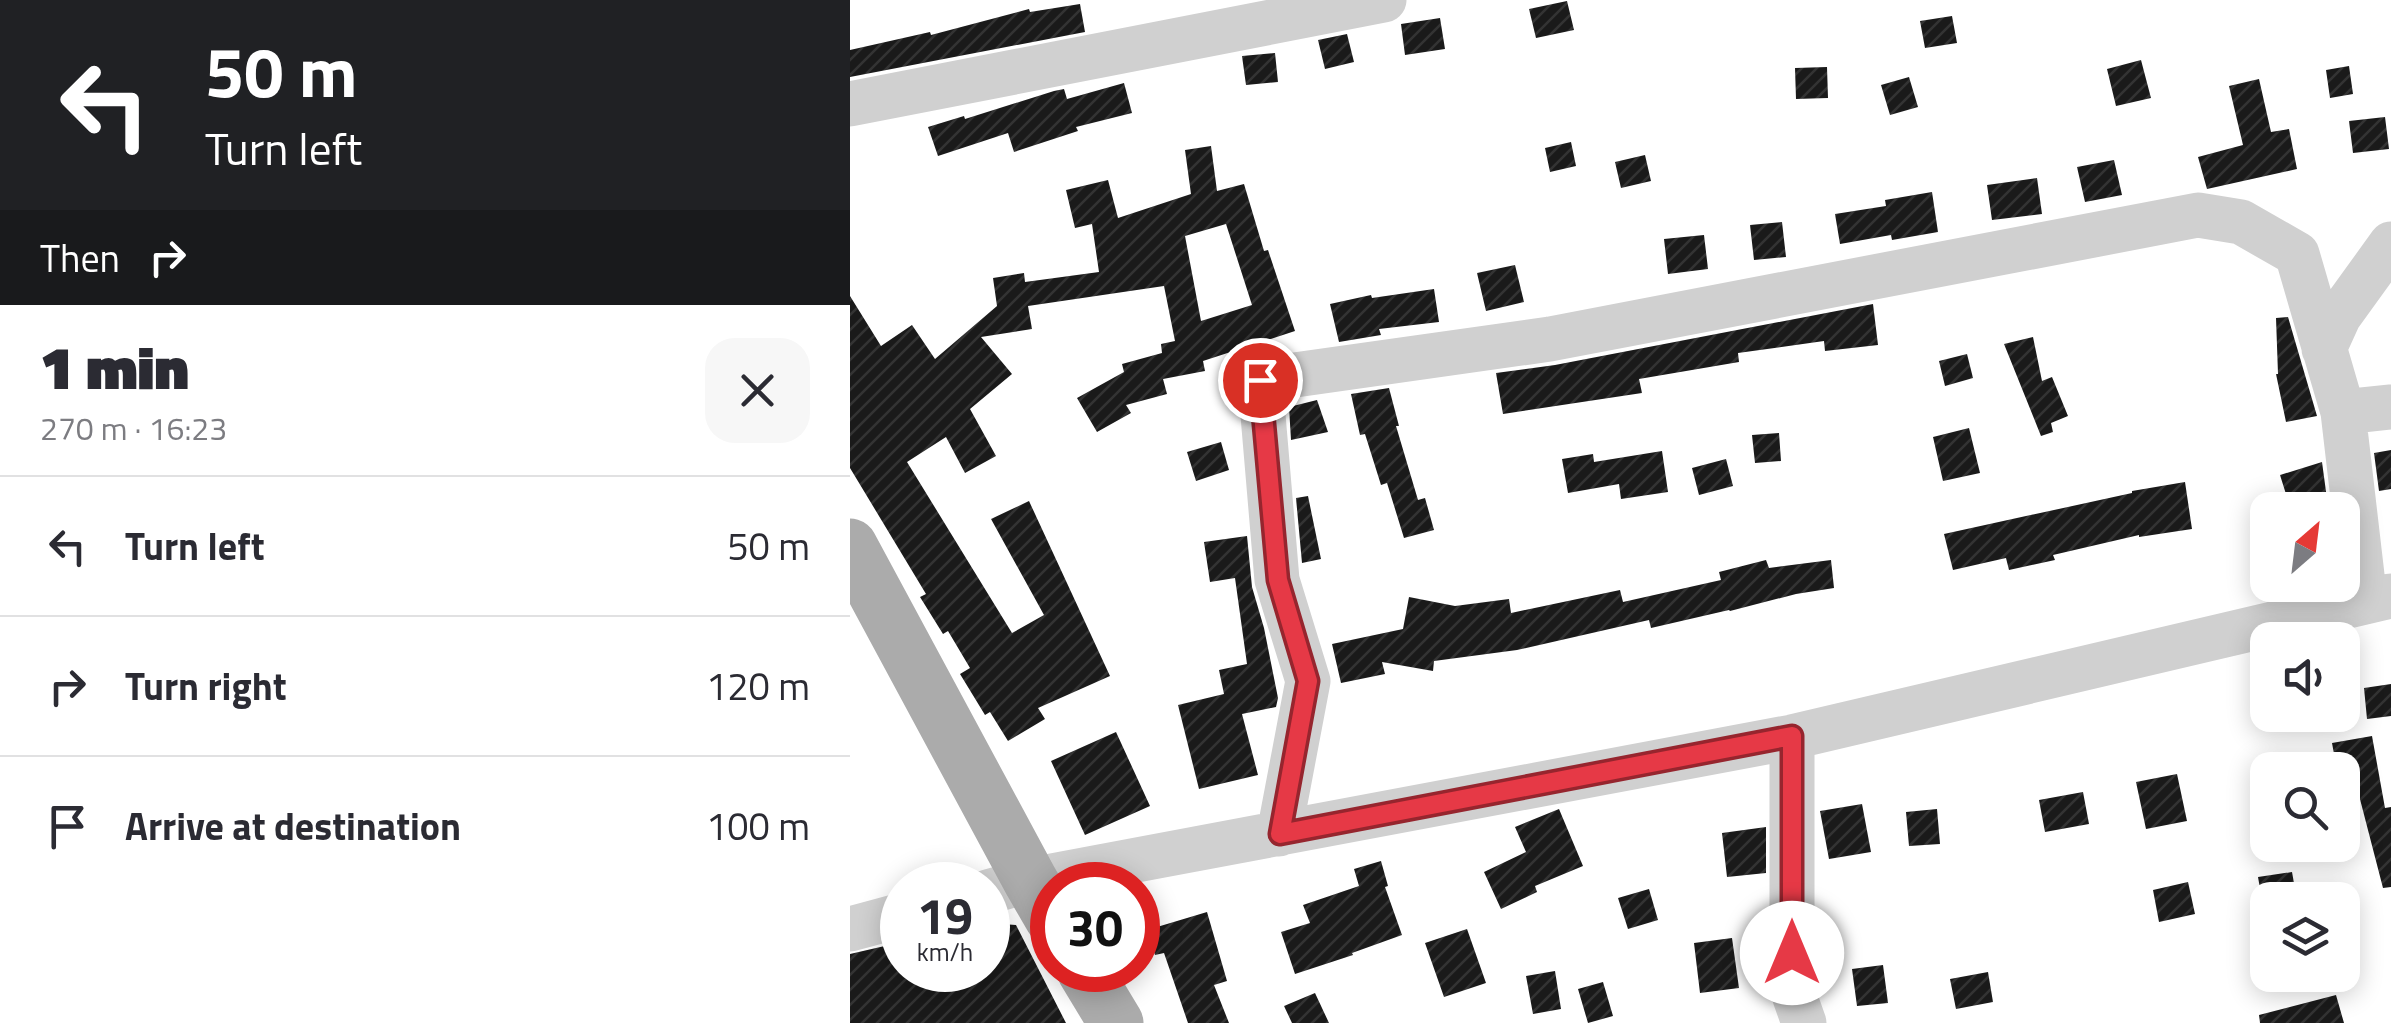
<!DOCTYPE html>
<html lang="en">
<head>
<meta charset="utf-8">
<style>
  :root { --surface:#fff; --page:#f7f7f7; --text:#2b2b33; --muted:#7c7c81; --line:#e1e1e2 }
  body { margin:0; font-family:"Titillium Web",sans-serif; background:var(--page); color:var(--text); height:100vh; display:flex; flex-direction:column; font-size:38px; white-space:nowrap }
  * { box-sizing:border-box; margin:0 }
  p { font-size:32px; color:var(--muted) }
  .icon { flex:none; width:55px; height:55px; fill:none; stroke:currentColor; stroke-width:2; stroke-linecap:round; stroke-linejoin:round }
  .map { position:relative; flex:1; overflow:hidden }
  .details { display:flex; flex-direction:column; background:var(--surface); width:850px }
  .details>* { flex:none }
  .guide { background:#202124; color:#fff; overflow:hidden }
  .needle { width:65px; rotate:28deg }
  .buttons { position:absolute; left:1400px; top:492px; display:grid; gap:20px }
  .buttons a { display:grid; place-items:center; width:110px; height:110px; border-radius:20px; background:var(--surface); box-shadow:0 5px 25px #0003; font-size:50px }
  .speed { position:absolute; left:30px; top:862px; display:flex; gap:20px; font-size:50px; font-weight:700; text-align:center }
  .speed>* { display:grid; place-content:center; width:130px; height:130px; border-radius:50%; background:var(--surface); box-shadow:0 5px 25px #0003; line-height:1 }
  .speed small { font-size:25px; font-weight:400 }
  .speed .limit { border:15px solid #d22; background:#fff; color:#111 }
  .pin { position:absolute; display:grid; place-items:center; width:85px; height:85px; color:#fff; margin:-42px; border:5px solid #fff; border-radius:50%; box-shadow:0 2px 10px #0007 }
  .me { position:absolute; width:110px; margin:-55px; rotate:0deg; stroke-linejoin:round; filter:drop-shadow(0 0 8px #0008) }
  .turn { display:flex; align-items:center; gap:35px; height:210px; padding:0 40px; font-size:45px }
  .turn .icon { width:130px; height:130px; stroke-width:2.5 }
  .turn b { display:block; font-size:70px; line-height:85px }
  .then { display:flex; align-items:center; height:95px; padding:0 40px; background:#0003; gap:20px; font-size:38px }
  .round { display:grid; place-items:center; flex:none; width:105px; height:105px; border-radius:30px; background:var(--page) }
  .headline { display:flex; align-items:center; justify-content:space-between; height:170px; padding:0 40px }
  h1 { font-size:60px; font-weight:800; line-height:75px }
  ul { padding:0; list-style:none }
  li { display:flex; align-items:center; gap:30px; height:140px; padding:0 40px; border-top:2px solid var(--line) }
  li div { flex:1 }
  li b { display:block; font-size:38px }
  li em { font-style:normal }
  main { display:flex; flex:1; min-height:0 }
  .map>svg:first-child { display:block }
</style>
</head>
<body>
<main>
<section class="details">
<div class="guide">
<div class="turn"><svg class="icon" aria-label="left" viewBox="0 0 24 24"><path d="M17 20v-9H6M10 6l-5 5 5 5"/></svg><div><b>50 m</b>Turn left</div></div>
<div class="then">Then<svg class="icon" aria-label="right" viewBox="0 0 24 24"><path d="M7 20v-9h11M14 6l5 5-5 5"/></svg></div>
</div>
<div class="headline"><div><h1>1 min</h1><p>270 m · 16:23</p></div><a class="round"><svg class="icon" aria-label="close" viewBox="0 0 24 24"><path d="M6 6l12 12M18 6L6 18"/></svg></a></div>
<ul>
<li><svg class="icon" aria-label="left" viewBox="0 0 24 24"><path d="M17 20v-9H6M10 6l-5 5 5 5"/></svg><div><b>Turn left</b></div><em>50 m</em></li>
<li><svg class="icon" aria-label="right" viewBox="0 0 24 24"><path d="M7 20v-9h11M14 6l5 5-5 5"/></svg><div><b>Turn right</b></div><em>120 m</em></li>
<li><svg class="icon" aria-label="arrive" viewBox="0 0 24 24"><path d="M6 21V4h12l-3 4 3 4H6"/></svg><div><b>Arrive at destination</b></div><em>100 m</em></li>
</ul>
</section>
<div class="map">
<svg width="1541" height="1023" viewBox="0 0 1541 1023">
  <defs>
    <pattern id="building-hatch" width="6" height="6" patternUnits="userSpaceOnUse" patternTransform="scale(2.5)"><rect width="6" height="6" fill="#1a1a1a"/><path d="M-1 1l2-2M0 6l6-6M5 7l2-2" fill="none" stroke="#333"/></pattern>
  </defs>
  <rect width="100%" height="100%" fill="#fff"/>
  <path fill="url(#building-hatch)" fill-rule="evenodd" d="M717,1L724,30L686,38L679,9Z
    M230,4L235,32L0,77V50L80,32L81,35L179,9L180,12Z
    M1102,16L1107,43L1075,48L1070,21Z
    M590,18L595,49L555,55L551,24Z
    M497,34L504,62L475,69L468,40Z
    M425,53L428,82L396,85L392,56Z
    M1291,60L1301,98L1266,106L1257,69Z
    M1499,66L1503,94L1480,98L1476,70Z
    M977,67L978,98L946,99L945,68Z
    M1059,77L1068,107L1040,115L1031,85Z
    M1409,79L1421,132L1439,129L1447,169L1357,189L1348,157L1393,145L1379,86Z
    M274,83L282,113L226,127L228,131L164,152L158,133L88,156L78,127L114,116L115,119L204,91L214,89L217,99Z
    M1535,117L1539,149L1503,153L1499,121Z
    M721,142L726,166L700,172L695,148Z
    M361,146L367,191L394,184L414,251L418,250L445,331L353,361L355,371L313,379L317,394L276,405L281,413L247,432L227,398L274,372L272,364L312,353L311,344L325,341L314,286L178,306L182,329L131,337L162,374L120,409L146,456L115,473L96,437L57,462L162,633L194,615L141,519L179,501L260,676L188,708L195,719L158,741L140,712L135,715L110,674L120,668L98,631L93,634L70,597L76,594L0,468V296L31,346L62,325L85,359L147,306L143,278L174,273L175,282L249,272L242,224L225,228L216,190L258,180L268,218L341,194L335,150ZM376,224L402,305L351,321L335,236Z
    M795,155L801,181L771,188L765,162Z
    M1264,160L1272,195L1235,202L1227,167Z
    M1187,178L1192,214L1142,220L1137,185Z
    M1082,192L1088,232L1042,240L1041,235L990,244L985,214L1036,206L1035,200Z
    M932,222L936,257L904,260L900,225Z
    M854,235L858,269L818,274L814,239Z
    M665,265L674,302L636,311L627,273Z
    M584,289L589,322L529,329L531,335L489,342L480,304L521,295L522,298Z
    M1023,304L1028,345L975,351L974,341L888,353L889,362L789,379L792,393L653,414L646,373L705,365Z
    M1438,317L1467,416L1436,422L1426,374H1428L1426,318Z
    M1183,337L1192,381L1202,377L1218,416L1201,423L1203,432L1191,436L1154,344Z
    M1117,354L1123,378L1095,386L1089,361Z
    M539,388L549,426H546L568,500L575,498L584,530L554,538L537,483L531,485L515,434L510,435L501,394Z
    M467,400L478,432L441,440L439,407Z
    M1119,428L1130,473L1093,481L1083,437Z
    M929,433L931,461L905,463L902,435Z
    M371,442L379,470L346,481L337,452Z
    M1541,450V489L1529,491L1524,453Z
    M812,451L818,492L771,499L769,484L718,493L712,459L743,454L744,462Z
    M876,459L883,486L849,495L842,468Z
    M1472,462L1477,499L1441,510L1430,475Z
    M1335,482L1342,529L1289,537V535L1203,555L1205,560L1159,570L1156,558L1103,570L1094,534L1282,493V491Z
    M458,496L471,559L452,563L446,498Z
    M397,536L402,587L414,628L428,698L426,707L392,714L408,775L349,789L328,705L374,694L369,670L397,664L385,578L360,582L354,542Z
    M916,560L919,568L981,560L984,588L946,594L880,611L879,610L801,628L799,620L667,650L584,661L583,671L532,662L535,674L491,683L482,644L553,629L559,597L605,606L659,599L661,613L770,590L773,602L871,580L869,572Z
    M1541,684V716L1517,719L1514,688Z
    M266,732L300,806L235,835L201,761Z
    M1522,736L1535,808L1541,807V887L1533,888L1504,776L1492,779V770H1487L1482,743Z
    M1327,774L1337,821L1296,829L1286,782Z
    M1233,792L1239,824L1195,832L1189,800Z
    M1012,804L1021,852L979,859L970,811Z
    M709,809L733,866L685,886L687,892L651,909L634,872L676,852L665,827Z
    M1087,809L1090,844L1059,846L1056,812Z
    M916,827V873L877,877L872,833Z
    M531,861L538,886L535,887L552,935L502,953L503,955L445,974L431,932L460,923L453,905L509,886L504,869Z
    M1442,872L1447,900H1412L1408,877Z
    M1338,882L1345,914L1309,922L1303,890Z
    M799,889L808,920L778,929L768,898Z
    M357,912L377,981L364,985L379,1023H338L314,953L305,955L297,930Z
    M138,923L166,925L216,1023H0V954L52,942V970H138Z
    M617,929L636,983L594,997L575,943Z
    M882,938L889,988L850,993L844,943Z
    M1033,965L1038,1003L1007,1006L1002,969Z
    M705,971L711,1009L683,1014L676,976Z
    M1138,972L1143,1002L1106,1009L1100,979Z
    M753,982L763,1016L738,1023L728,989Z
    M465,993L479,1023H442L434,1006Z
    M1486,995L1494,1023H1410L1409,1015Z"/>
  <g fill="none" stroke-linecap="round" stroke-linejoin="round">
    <path stroke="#d0d0d0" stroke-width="45" d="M0,104L534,0
      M1474,349L1489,316L1541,244
      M1493,412L1541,407
      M942,737V989L954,1023
      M429,834L458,681L427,580L410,380L700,339L1348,215L1391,222L1447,254L1493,412L1515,601
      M138,892L180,880L942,737L1541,596
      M0,929L52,915"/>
    <path stroke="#ababab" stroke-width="55" d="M0,546L180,880L202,918
      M234,970L266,1023"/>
  </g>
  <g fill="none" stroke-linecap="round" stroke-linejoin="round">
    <g stroke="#96252e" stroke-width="25">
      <path id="route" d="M410,380L428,580L458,681L430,834L942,736V953"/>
    </g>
    <use href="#route" stroke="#e63946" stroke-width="18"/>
  </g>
</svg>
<div class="buttons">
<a><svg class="needle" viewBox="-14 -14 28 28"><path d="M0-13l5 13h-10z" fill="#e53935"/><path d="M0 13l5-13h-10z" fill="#7c7c81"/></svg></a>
<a><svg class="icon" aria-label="sound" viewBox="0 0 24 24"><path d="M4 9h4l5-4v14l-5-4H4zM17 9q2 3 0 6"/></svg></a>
<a><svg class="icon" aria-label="search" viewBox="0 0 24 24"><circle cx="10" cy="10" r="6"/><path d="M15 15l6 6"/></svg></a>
<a><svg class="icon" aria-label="layers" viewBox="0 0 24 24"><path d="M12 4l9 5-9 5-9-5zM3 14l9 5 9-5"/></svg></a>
</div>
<div class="speed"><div>19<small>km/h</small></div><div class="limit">30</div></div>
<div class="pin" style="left:410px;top:380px;background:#d93025"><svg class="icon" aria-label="arrive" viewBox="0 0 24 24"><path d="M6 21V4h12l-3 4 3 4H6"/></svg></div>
<svg class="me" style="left:942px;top:953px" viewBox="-20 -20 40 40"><circle r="19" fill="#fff"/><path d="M0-13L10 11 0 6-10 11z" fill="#e63946"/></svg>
</div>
</main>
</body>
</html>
